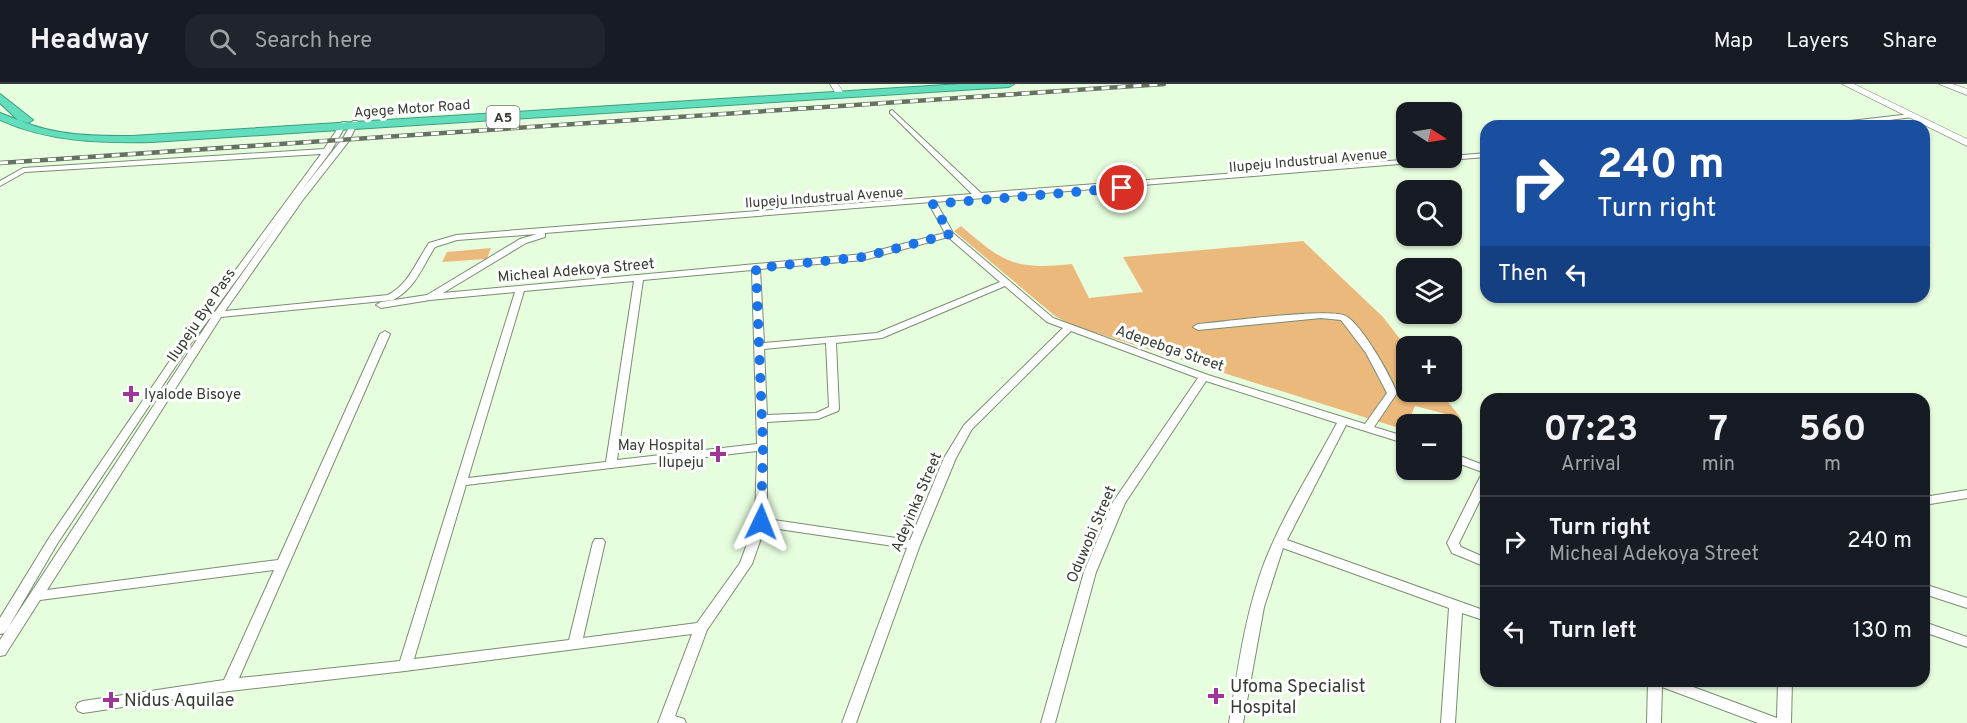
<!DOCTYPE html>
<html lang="en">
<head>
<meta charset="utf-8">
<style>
  :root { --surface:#171b24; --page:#20242c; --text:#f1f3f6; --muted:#9ea1a6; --line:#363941 }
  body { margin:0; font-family:Overpass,sans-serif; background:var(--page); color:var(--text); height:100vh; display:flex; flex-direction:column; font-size:22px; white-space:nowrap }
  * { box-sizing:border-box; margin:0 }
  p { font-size:20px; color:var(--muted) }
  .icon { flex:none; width:33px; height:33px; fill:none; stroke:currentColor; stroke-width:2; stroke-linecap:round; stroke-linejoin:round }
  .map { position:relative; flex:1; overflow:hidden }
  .panel { position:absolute; left:1480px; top:309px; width:450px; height:294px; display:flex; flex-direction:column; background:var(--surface); border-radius:18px; box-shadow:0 2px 4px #0004 }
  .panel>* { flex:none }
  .top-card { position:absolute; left:1480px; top:36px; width:450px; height:183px; border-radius:18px; box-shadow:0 2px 4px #0004; background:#1a4fa0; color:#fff; overflow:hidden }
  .needle { width:39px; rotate:102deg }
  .fabs { position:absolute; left:1396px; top:18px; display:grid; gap:12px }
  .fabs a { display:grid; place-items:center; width:66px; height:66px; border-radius:12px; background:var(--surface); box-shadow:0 2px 4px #0004; font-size:30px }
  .pin { position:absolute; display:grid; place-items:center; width:51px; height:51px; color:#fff; margin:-26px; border:3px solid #fff; border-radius:50%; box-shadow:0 2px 6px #0007 }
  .me { position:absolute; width:66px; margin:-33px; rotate:2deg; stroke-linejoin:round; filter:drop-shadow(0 0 4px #0008) }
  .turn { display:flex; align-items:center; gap:21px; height:126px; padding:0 18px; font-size:27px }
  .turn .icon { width:78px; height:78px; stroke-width:2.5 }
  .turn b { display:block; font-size:42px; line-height:51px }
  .then { display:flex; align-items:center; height:57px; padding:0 18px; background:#0003; gap:12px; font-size:22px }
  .eta { display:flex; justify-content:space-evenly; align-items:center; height:102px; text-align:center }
  .eta b { font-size:36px; font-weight:700; line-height:42px }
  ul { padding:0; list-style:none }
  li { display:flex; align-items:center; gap:18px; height:90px; padding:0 18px; border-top:2px solid var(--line) }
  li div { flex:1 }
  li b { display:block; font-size:22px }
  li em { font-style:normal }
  header { display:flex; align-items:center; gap:36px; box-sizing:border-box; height:84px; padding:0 30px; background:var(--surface); border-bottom:2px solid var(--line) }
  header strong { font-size:28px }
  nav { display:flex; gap:33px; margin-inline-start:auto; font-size:21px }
  .search { width:420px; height:54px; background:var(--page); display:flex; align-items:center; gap:15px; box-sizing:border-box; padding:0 21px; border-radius:18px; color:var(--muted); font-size:22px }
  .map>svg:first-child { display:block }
</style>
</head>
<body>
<header>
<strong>Headway</strong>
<div class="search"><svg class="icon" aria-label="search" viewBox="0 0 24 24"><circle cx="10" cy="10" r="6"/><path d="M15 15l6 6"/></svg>Search here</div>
<nav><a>Map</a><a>Layers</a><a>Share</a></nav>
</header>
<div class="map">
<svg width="1967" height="639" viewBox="0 0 1967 639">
  <rect width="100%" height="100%" fill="#e7fede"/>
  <path fill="#ecb97d" d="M961,142C1004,179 1014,186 1072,180L1089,214L1143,208L1123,173L1303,157L1383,233L1407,264V308H1440L1461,334L1415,322L1405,346L1071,241L1055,232L954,147Z
    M491,164L487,175L442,178L447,168Z"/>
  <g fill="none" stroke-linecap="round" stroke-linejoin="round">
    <g stroke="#798d71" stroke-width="2">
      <path id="minor" d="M892,26L981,109L1427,74H1452V72L1486,69V73L934,118L937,120L953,149L1053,234L1208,291L1365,340L1387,309L1366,269L1341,236L1321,234L1198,246L1193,243L1198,240C1223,238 1331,223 1346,232C1362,241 1390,291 1397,309L1374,343L1407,353V360L1346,341L1287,456L1486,527V537L1462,529L1455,639H1441L1449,524L1283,464L1264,523L1243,639H1229C1238,585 1245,529 1265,477C1284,429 1313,384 1337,339L1206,297L1125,419L1096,488L1055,639H1041L1084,488L1113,418L1198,294L1071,247L972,345L956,374L920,461L856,639H842L907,464L765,443L752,480L707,546L675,632L684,635L686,639H658L692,550L405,587L229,607L83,629L78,627L76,623L78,619L83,617L224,596L274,486L40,516L5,571L0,572V556L211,234L209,235L189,262L57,460L5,549L0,550V534L49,454L182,259L321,70L25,88L0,102V97L23,84L324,65L342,38H346L347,39L331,67L301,107L343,54L353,37H357L358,38L349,57L302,117L225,227L388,211C409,200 416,178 429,159L456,151L972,110L890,29V27ZM931,118L929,120L945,149L864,170L443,209L526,159L545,153V149ZM280,136L215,228H213ZM537,150L520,155L427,211L381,218L376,221L381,224L430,216L515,208L400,577L239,594L390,250L385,247L380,250L278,476L47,506L221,233L393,216C416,204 422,183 435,163L457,156ZM948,153L1000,198L877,249L764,259L760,185L864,176ZM752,186L757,360L617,376L643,196ZM634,197L606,378L468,394L524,207ZM1005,202L1047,238L1063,244L964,341L944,374L910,456L767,435V338L818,335L838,327L839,325L836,259L882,254ZM826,259L829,323L816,329L767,331L764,265ZM757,367L755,438L740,479L697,539L583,554L605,458L603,455H595L593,458L569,556L414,575L466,401Z
        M1911,30L1914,32L1913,33L1842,42H1821L1824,40Z
        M1452,369L1486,382V404L1459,459L1461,463L1486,474V483L1452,469L1447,459L1480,393L1485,389L1452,377Z
        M1967,406V414L1924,421V413Z
        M1924,500L1967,514V524L1924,510Z
        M1924,538L1967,553V563L1924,548Z
        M1648,597H1677L1777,634L1778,597H1792L1791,639H1758L1662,603L1661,639H1647Z"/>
    </g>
    <g stroke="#798d71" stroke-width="1">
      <path id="tertiary" d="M830,0H838L845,11L844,13H838Z"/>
    </g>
    <g stroke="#798d71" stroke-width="1">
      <path id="secondary" d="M1842,0H1854L1967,55V62Z
        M1939,0H1953L1967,5V11Z
        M1884,37L1906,42H1880V38Z"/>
    </g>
    <g stroke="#39a080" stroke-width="2">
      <path id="trunk" d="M961,0H1014L1009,3L152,58C100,59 48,58 0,36V29L18,36L0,19V10L33,36L28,39L19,36C54,52 94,52 132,52Z"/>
    </g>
    <use href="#minor" fill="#fff" fill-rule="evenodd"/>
    <use href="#tertiary" fill="#fff" fill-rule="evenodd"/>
    <use href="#secondary" fill="#fff" fill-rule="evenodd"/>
    <use href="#trunk" fill="#63debc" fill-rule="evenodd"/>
    <g stroke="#657260" stroke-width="4.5">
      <path id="rail" d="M0,79L1164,0"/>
    </g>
    <use href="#rail" stroke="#fff" stroke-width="3" stroke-dasharray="8" stroke-linecap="butt"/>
  </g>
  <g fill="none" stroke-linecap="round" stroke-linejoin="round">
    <path stroke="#1a73e8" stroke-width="10" stroke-dasharray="0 18" d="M761,438L763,363L756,184L864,173L950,150L933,120L1122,104"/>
  </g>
  <g fill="#a03697" stroke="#fff" stroke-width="2">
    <path d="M128 301h6v6h6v6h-6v6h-6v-6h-6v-6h6z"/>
    <path d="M715 361h6v6h6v6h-6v6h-6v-6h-6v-6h6z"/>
    <path d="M1213 603h6v6h6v6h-6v6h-6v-6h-6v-6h6z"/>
    <path d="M108 607h6v6h6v6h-6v6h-6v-6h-6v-6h6z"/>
  </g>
  <g text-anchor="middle" stroke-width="6" stroke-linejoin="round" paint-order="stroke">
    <g font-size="14" fill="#343d30" stroke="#fff">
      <text transform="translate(412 24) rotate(-4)" y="5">Agege Motor Road</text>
      <text transform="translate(1308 76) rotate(-5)" y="5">Ilupeju Industrual Avenue</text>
      <text transform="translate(824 113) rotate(-4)" y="5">Ilupeju Industrual Avenue</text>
    </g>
    <rect fill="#fff" stroke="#71776e" stroke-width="1.5" x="486.5" y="22" width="33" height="22" rx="4.5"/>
    <g font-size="14" font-weight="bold" fill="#343d30">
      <text x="503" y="38">A5</text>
    </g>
    <g font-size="15" fill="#343d30" stroke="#fff">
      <text transform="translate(576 186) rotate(-5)" y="5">Micheal Adekoya Street</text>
      <text transform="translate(201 231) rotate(-56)" y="5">Ilupeju Bye Pass</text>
      <text transform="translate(1170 264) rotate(19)" y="5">Adepebga Street</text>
      <text transform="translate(916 418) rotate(-67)" y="5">Adeyinka Street</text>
      <text transform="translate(1091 450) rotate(-67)" y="5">Oduwobi Street</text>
    </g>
    <g font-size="15" fill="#343d30" stroke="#fff" text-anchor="start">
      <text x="144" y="315">Iyalode Bisoye</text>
      <text x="704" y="366" text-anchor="end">May Hospital<tspan x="704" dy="17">Ilupeju</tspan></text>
    </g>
    <g font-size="18" fill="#343d30" stroke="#fff" text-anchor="start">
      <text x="1230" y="608">Ufoma Specialist<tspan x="1230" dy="21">Hospital</tspan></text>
      <text x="124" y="622">Nidus Aquilae</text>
    </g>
  </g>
</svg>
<div class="fabs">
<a><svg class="needle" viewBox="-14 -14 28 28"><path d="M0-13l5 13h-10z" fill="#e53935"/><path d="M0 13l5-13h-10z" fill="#9ea1a6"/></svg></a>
<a><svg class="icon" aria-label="search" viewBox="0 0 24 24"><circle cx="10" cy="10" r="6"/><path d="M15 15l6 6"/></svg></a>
<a><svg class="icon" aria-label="layers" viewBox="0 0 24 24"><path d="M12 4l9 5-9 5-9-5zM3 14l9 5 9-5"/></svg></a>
<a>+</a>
<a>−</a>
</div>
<div class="pin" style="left:1122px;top:104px;background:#d93025"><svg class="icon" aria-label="arrive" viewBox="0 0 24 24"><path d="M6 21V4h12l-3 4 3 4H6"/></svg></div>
<svg class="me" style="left:761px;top:438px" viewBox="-20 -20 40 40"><path d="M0-17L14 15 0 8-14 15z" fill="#1a73e8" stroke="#fff" stroke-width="4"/></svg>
<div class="top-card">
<div class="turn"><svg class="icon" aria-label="right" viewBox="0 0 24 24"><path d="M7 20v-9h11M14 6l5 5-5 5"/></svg><div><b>240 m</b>Turn right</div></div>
<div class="then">Then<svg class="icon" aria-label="left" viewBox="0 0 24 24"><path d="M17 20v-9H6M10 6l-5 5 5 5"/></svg></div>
</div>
<section class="panel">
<div class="eta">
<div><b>07:23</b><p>Arrival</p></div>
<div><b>7</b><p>min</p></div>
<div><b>560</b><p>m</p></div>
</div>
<ul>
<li><svg class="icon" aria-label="right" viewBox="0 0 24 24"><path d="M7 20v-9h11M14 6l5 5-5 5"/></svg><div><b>Turn right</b><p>Micheal Adekoya Street</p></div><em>240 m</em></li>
<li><svg class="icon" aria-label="left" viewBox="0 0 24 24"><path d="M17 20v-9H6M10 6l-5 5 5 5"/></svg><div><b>Turn left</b></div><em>130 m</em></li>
</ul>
</section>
</div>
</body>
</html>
